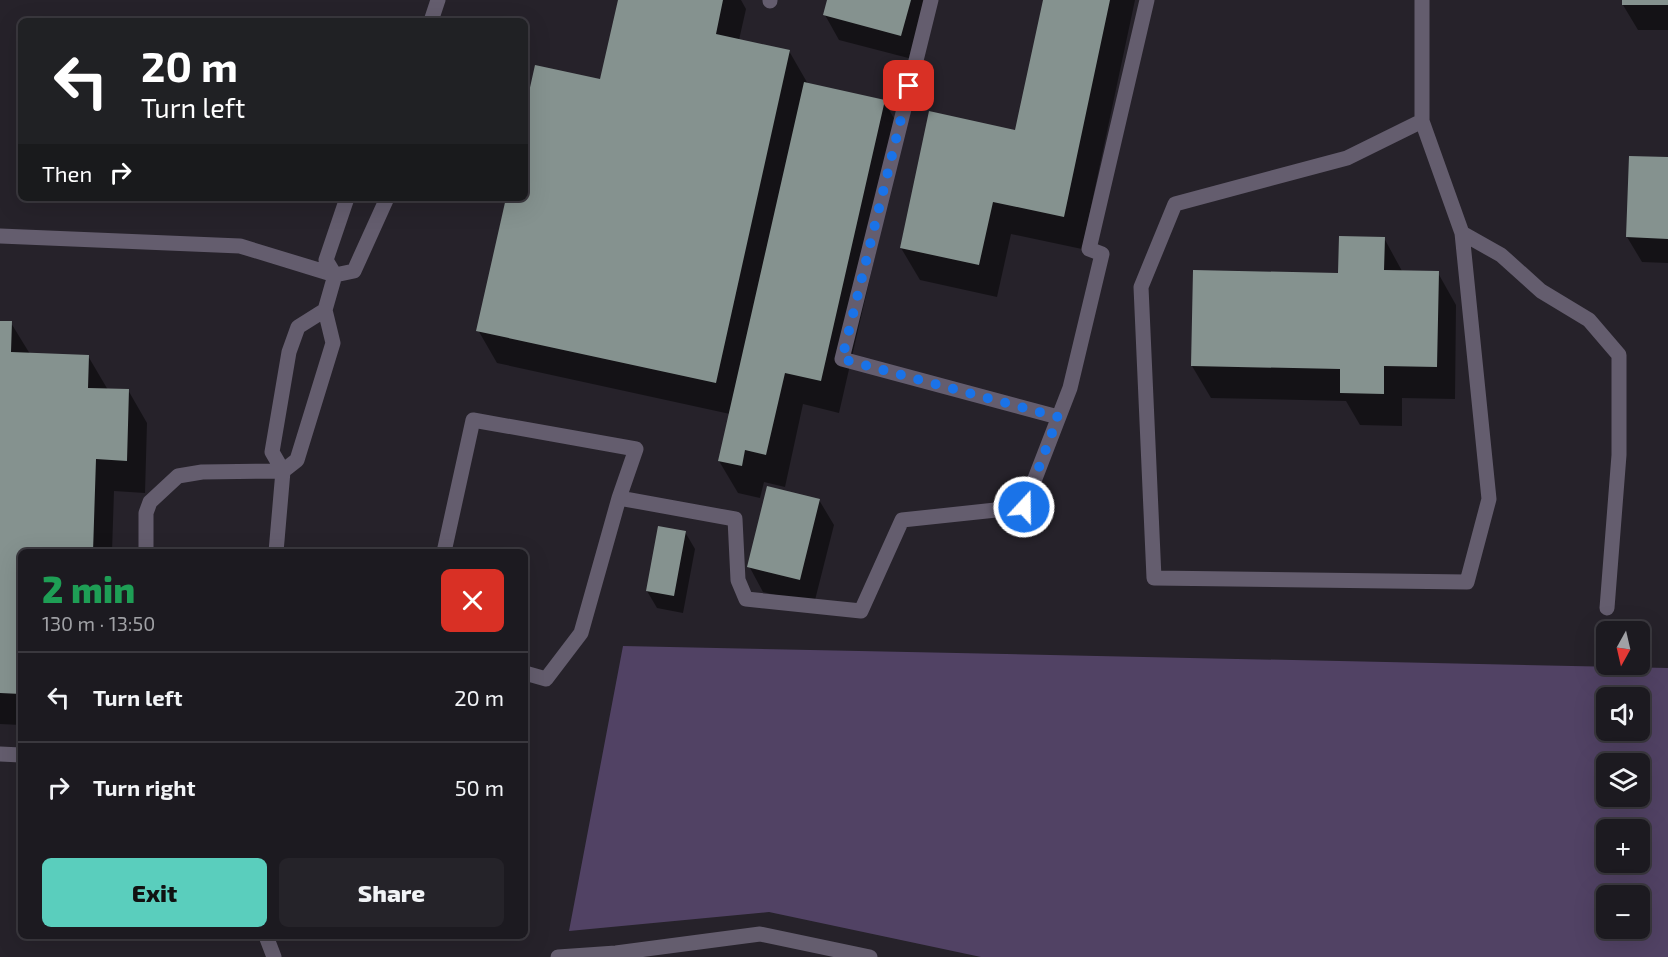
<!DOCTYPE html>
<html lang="en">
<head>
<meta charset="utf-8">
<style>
  :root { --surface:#1c1a20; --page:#252329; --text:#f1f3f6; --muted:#a0a1a5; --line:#3a383e; --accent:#5acebd }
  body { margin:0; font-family:"Exo 2",sans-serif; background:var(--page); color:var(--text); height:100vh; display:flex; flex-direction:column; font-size:22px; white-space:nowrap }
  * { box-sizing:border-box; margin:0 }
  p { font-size:20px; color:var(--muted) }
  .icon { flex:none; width:33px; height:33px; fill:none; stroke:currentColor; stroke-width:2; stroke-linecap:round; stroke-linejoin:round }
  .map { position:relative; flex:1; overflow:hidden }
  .drawer { position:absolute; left:18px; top:549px; width:510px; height:390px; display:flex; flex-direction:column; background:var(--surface); border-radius:9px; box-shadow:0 6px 24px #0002,0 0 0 2px var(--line) }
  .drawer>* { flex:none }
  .guide { position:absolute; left:18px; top:18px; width:510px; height:183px; border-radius:9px; box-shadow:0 6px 24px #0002,0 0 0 2px var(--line); background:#202124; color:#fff; overflow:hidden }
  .needle { width:39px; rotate:188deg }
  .tools { position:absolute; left:1596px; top:621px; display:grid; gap:12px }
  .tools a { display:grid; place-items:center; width:54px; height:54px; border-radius:9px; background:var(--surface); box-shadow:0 6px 24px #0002,0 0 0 2px var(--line); font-size:30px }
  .pin { position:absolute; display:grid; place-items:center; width:51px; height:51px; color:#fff; margin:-26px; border-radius:12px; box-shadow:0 3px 9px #0006 }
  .me { position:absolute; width:66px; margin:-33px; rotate:21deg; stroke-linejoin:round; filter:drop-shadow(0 0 4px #0008) }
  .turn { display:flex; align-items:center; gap:21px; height:126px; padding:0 24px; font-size:27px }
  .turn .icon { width:78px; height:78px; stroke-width:2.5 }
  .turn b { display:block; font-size:42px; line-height:51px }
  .then { display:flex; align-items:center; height:57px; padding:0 24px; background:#0003; gap:12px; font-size:22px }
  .round { display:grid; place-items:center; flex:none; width:63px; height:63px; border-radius:9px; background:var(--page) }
  .overview { display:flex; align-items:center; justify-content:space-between; height:102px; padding:0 24px }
  h1 { font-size:36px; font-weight:800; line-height:45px; color:#1e9e55 }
  .primary-button { display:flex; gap:12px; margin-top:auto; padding:12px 24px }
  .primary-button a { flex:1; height:69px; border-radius:9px; background:var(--accent); color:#111; font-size:24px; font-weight:800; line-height:69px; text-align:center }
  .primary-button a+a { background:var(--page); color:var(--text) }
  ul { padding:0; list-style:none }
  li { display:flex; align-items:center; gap:18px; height:90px; padding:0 24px; border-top:2px solid var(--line) }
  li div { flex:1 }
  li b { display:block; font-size:22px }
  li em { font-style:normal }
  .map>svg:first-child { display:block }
</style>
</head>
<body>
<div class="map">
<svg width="1668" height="957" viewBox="0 0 1668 957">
  <rect width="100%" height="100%" fill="#26222a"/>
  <path fill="#514264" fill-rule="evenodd" d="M623,646L1668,668V957H981L769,912L569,931ZM1606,698H1640V730H1606ZM1606,764H1640V796H1606ZM1606,830H1640V862H1606ZM1606,896H1640V928H1606Z"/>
  <path fill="#0007" d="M619,0H741L746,9L739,40L789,51L808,84L884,101L903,134L839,413L803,404L785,487L764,482L760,498L738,493L719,461L730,414L497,363L478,330L507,198H525V117L602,80Z
    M829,0H931L916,60L839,40L825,15Z
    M1044,0H1135L1082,249L1011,234L997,297L920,280L901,248L1016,131Z
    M1623,0H1668V30H1638L1623,5Z
    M1668,159V263L1642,262L1627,237Z
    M1384,238L1402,271L1438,273L1456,305L1455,399L1402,398V426L1360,425L1346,401L1211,398L1192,366L1340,275Z
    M0,322L11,323L30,354L88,356L108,390H128L147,423L145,493L114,491L112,552H21V725L0,724Z
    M819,500L834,525L814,604L763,592L749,566Z
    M685,532L695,549L683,613L657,608L647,591Z"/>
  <path fill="#85928f" d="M618,0H723L716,34L790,50L716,383L476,331L506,198H525V110L535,65L600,79Z
    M827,0H911L901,36L823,15Z
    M1043,0H1110L1064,217L993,202L979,265L900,248L929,111L1015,130Z
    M1622,0H1668V5H1622Z
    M804,82L885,100L821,381L785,373L766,455L745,450L742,466L718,461Z
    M1629,156L1668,157V239L1626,237Z
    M1339,236L1385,237L1384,270L1439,271L1437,367L1384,366V394L1340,393V369L1191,366L1193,270L1338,273Z
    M0,321H12L11,352L89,355L88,388L129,389L127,461L96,459L93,552H21V694L0,693Z
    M767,486L820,499L800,580L747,567Z
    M658,526L686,531L674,596L646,591Z"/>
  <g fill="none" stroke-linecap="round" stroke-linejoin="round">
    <path stroke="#645d6e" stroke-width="15" d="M931,0L842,359L1058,417
      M770,1V0
      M431,21L438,0
      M1422,121L1347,158L1175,204L1141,287L1154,578L1467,582L1489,499L1462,233L1422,121V0
      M347,198L326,260L335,275L354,271L387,198
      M1462,233L1501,255L1541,291L1589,320L1619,355V455L1607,608
      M0,236L240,246L335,275L325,310L333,343L297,460L283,471L272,452L289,352L298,327L325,310
      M146,552V513L150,502L178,476L202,472L283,471L276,552
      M444,552L473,420L636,449L619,498
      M525,673L546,679L581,633L619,498L735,519L738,580L746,599L861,611L902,520L1024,507L1070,388L1102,254L1089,249L1147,0
      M0,754L21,755
      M266,936L274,957
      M558,957L616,953L760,934L870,957"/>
  </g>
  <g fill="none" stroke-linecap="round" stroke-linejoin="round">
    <path stroke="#1a73e8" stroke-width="10" stroke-dasharray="0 18" d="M909,86L842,359L1058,417L1024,507"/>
  </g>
</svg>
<div class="tools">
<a><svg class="needle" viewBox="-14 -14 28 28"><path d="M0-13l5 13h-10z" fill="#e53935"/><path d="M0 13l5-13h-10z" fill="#a0a1a5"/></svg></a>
<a><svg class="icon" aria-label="sound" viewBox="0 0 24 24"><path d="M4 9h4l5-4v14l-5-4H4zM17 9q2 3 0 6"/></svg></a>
<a><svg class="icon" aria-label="layers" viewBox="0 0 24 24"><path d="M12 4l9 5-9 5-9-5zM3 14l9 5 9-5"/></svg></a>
<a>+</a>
<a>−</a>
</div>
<div class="pin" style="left:909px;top:86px;background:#d93025"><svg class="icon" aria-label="arrive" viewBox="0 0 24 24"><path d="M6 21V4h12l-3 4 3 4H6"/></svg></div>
<svg class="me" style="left:1024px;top:507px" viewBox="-20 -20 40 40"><circle r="17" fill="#1a73e8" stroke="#fff" stroke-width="3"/><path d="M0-11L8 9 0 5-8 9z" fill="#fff"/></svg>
<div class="guide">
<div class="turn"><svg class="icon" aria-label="left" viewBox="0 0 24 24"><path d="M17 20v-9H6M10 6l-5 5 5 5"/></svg><div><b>20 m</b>Turn left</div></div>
<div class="then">Then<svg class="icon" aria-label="right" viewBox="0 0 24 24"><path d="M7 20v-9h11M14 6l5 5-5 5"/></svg></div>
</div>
<section class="drawer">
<div class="overview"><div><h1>2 min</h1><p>130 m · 13:50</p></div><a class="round" style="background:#d93025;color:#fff"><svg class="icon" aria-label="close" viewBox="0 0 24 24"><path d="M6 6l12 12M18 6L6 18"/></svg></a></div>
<ul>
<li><svg class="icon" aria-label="left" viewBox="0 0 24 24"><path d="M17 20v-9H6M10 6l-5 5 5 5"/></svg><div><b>Turn left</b></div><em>20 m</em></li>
<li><svg class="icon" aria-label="right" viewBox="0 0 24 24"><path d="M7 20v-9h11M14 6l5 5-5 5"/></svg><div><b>Turn right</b></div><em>50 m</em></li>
</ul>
<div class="primary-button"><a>Exit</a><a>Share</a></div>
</section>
</div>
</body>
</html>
